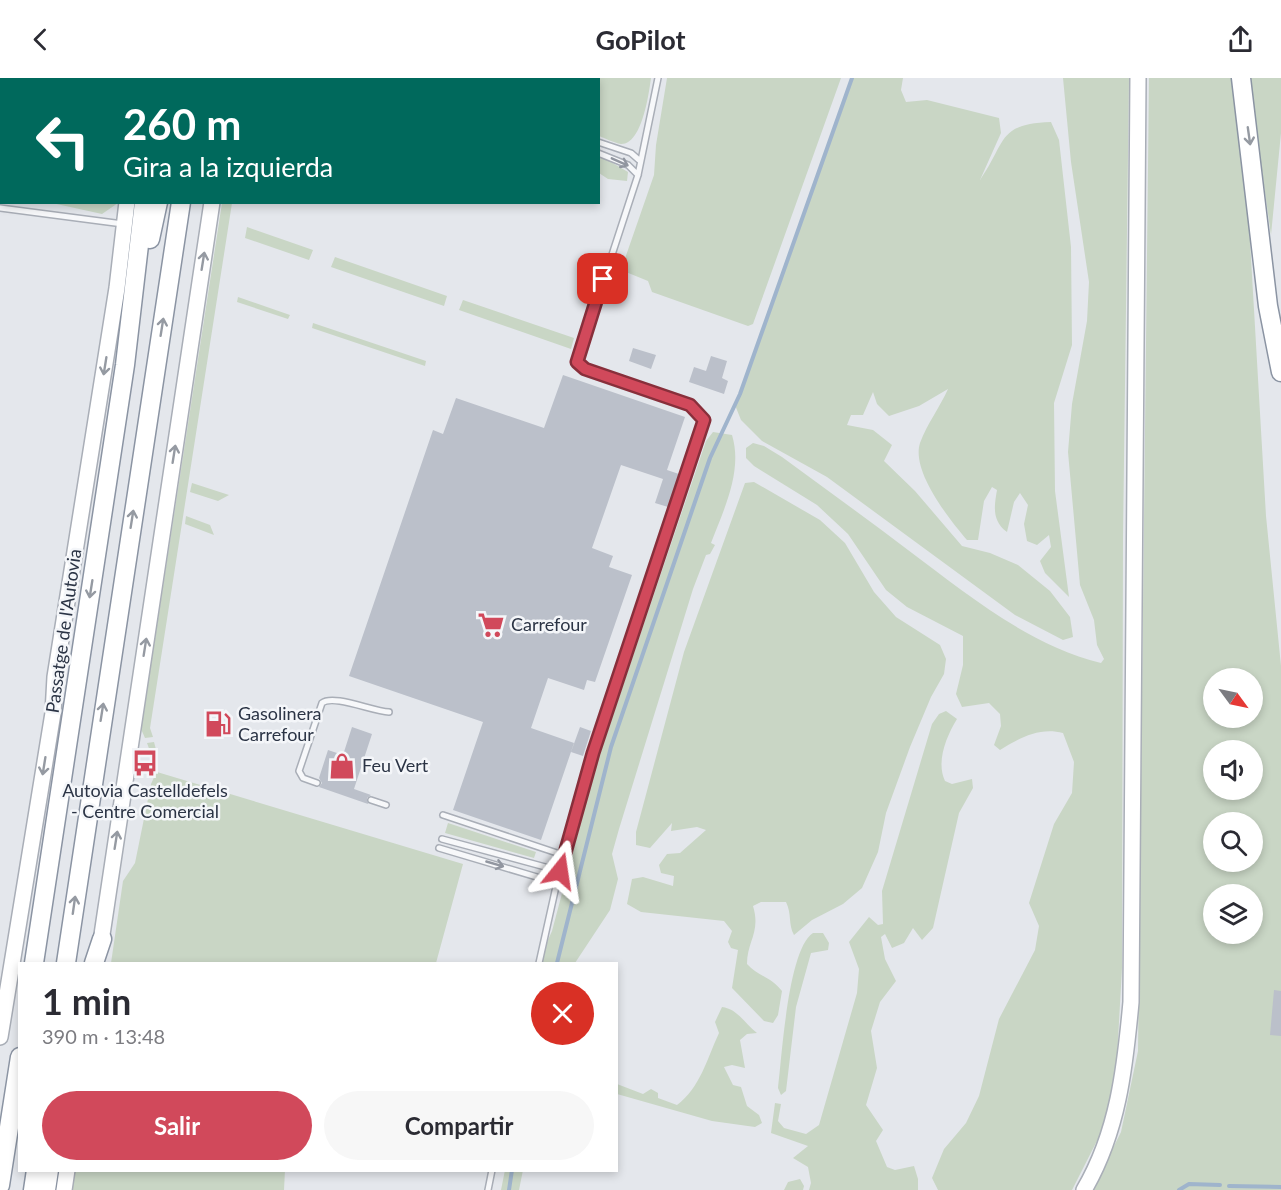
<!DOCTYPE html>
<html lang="es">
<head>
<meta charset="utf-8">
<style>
  :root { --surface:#fff; --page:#f7f7f7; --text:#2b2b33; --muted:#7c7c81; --accent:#d1495b }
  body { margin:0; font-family:Lato,sans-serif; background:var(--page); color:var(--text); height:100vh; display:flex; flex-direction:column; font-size:22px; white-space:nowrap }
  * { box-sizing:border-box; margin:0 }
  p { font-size:20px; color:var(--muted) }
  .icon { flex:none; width:33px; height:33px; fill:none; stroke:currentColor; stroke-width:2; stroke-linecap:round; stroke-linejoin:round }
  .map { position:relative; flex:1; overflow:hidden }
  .drawer { position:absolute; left:18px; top:884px; width:600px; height:210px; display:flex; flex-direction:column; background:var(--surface); border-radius:0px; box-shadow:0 3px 9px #0003 }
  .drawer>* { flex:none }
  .hud { position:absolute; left:0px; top:0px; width:600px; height:126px; box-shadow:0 3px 9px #0003; background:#00695c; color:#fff; overflow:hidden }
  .needle { width:39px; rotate:123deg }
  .controls { position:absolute; left:1203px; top:590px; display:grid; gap:12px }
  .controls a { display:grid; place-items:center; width:60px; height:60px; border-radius:50%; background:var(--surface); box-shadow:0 3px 9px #0003; font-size:30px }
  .pin { position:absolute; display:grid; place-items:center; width:51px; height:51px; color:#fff; margin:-26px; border-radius:12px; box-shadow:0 3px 9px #0006 }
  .me { position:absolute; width:66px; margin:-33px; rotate:15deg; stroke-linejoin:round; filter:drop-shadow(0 0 4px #0008) }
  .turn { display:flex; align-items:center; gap:21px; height:126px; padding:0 24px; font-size:27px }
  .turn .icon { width:78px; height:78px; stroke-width:2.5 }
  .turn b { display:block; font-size:42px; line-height:51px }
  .round { display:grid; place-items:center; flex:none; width:63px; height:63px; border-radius:32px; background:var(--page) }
  .head { display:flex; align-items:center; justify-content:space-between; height:102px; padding:0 24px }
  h1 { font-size:36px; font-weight:700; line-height:45px }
  .cta { display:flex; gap:12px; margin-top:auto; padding:12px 24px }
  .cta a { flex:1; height:69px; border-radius:36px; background:var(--accent); color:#fff; font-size:24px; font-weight:700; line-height:69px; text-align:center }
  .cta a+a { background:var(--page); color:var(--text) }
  header { display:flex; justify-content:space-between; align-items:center; height:78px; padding:0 24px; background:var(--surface); font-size:27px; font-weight:700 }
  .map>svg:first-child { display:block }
</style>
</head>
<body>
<header><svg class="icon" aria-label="back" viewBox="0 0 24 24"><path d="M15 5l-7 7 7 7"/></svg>GoPilot<svg class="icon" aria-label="share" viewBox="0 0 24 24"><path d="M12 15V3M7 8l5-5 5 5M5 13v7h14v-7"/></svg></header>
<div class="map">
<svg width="1281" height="1112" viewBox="0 0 1281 1112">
  <rect width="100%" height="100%" fill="#e4e7ec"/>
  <path fill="#c9d6c5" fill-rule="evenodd" d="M0,0H134L2,2V124L29,125L0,124Z
    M497,0H651C649,15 642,67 621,66C614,65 605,60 599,58L598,2Z
    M667,0H841L753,246L748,248L652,214L648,203L621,192L654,97L656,67Z
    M852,0H903L901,12L906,24L927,22L999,40L1001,55L980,102C1007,63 997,46 1051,44L1059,62L1071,169L1072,267L1054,325L1055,413L1069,519L1045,495L1040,483L1051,469L1049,457L1037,467L1027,463L1024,446L1028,427L1020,415L1014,424L1007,454C992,443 994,429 997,412L992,409L984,423L978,462H967C949,441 911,393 920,365C927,346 940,329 948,311L919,328L889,338L877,326L873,314L863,337H851L847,347L873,352L892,367L884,383L915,413L962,468L990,475L1018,487L1050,513L1070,539L1073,559L1063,562L1015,537L827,399L762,363L741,342L735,327Z
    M1063,0H1129L1123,460L1122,890L1117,980L1111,1020L1103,1051L1072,1112H938L932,1100L944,1071L966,1045L979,1018L999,941L1035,872L1039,848L1029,825L1054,746L1072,715L1074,684L1063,655C1039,649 1020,660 1000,672L994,667L1001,648L1000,636L989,625L962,629L956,616L963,587V558L907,529L886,512L848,456L817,427L754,388L746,380V370L753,365L764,368L782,379C824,410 866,440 908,472C967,516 1028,567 1101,585L1104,581L1097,567L1094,542L1080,507L1068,374L1072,326L1087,243L1089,204L1071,84Z
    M1149,0H1232L1246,94L1266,438L1281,588V1112H1092L1121,1054L1138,973ZM1214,600H1252V639H1214ZM1214,672H1252V711H1214ZM1214,744H1252V783H1214ZM1214,816H1252V855H1214Z
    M1249,0H1281V55L1271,157Z
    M599,77L628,94L627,103L608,101L599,95Z
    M52,125H118L102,136Z
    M222,125H232L150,650L153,659L145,660L141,651L143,639Z
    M247,149L313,172L309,182L245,160Z
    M335,179L447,218L444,228L331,189Z
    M238,219L290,237L288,241L237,224Z
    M463,222L574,260L571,271L459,232Z
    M313,245L426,283L425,288L312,250Z
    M713,354L732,357C743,393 724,431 711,465L715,467L710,476L706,477L693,511L619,751L612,776L618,801L610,832L575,885H543V873L552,853L596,687L706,363Z
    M754,404L820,442L845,465L874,514L896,539L940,567L946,581L944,596L931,619L910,669L886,735L878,774L862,810L843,826L812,842L794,857C788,846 792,836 786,824H761L753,828C761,854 747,863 747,886C758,898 771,899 782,913L778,937L773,945L764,943L732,910L738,872L731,870L728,864L732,853L724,843L641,834L627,826L632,801L643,799L673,808L674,798L661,795L659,787L667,776L680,775L706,752L697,749L671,753L672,745L650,770L636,767V754L684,574L745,405Z
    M192,405L229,417L218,423L190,414Z
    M186,438L210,447L214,457L185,446Z
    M946,633L957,641C946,659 936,684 945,703L952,706L972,701L973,710L959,735L933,850L922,862L913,850L904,865L892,870L885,856L881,859L885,881L896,903L880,924L871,953L877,990L866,1027L883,1052L876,1063L887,1089L895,1092L914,1088L918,1101V1112H809L811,1105L808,1089L793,1080L808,1068L771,1055L775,1025L781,1026L778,1043L784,1050L806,1056L819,1047L857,915L859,891L849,864L869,839L878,847L883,846L882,813L932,646L939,636Z
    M154,664L158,679L157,694L463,786L436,885H111L123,803L135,785L151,706L156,695L149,691L151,676L147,665Z
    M448,745L536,774L534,780L445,755Z
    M813,855H823L829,865L828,872L811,875L796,929L786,1013L781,1017L778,1010C782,978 788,871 813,855Z
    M722,929C738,931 745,946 757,955L747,956L740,962L745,990L732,987L724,989L733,1007L741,1009L747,1028L759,1037L762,1045L755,1049L712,1043L617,1016V1006L643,1016L651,1011L658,1015V1020L677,1027C700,1010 707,981 719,955L715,944Z
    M74,1092H285L284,1112H71Z
    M505,1092H523L519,1112H501Z
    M800,1101L804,1108L803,1112H784L788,1104Z"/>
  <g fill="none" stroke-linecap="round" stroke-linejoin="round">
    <path stroke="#9fb4cc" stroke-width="4" d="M557,885L611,669L710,380L740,316L852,0
      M1229,1108L1281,1109
      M509,1112L512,1092
      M1179,1112L1189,1106L1220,1107"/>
  </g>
  <path fill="#bbc0ca" d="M633,270L656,277L651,291L629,283Z
    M711,278L727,283L722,300L728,303L724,316L689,304L694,289L706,293Z
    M563,297L685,339L667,392L679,396L668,429L655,425L663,401L621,387L592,470L613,478L609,489L632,497L595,604L587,602L584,612L548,600L531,650L574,665L541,762L453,732L483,644L349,598L433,352L443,356L456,320L544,350Z
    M352,649L372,656L354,711L371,717L367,720L368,726L319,709L322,705L319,700L328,672L343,677Z
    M580,649L591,653L583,678L571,674Z
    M1274,912L1281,913V958L1270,957Z"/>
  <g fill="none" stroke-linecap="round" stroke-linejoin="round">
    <g stroke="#a9aeb7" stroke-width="8">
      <path id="lane" d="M385,0L388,2
        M412,0L416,2
        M370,2V0
        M598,64L631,75L639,82
        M598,75L628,87L638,97
        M0,130L123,146
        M317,705L303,700L299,693L322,625C333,616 372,633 389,634
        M371,722L386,727
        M443,737L563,777
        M442,761L560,793
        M439,770L557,805
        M539,885L563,777L593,675L704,342L690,328L585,291L577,284L638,97L658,0
        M488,1112L492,1092"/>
    </g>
    <g stroke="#a9aeb7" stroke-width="18">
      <path id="secondary" d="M141,2L142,0
        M230,2L231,0
        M100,870L212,124
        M0,959L53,635L55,599L117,210L127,124
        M64,1112L67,1092
        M1084,1112C1118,1054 1125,990 1131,924L1138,0"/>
    </g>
    <g stroke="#8b94a3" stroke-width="21">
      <path id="highway" d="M1241,0L1268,228L1281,294
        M162,2L163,0
        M176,2V0
        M200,2L201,0
        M150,161L158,124
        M34,885L125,287L144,124
        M66,885L181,124
        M94,885L102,861
        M0,1107L20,979
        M33,1112L36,1092
        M46,1112L49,1092"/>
    </g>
    <use href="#lane" stroke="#f7f8fa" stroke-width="5"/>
    <use href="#secondary" stroke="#fff" stroke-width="15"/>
    <use href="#highway" stroke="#fff" stroke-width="18"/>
  </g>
  <defs><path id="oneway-shaft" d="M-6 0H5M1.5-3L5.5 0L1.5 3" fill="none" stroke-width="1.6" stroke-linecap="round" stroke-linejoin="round" transform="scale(1.5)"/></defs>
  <g stroke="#959aa2">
    <use href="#oneway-shaft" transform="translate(1249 58) rotate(82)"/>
    <use href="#oneway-shaft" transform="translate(203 183) rotate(-81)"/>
    <use href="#oneway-shaft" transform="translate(162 249) rotate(-81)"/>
    <use href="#oneway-shaft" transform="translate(105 288) rotate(99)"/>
    <use href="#oneway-shaft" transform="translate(174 376) rotate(-81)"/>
    <use href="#oneway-shaft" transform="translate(132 441) rotate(-81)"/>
    <use href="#oneway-shaft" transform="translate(91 511) rotate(99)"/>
    <use href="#oneway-shaft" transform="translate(145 569) rotate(-81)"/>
    <use href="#oneway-shaft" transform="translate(102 634) rotate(-81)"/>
    <use href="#oneway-shaft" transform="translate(44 688) rotate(99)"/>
    <use href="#oneway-shaft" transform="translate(116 762) rotate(-81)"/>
    <use href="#oneway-shaft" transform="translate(74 827) rotate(-82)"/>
  </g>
  <g stroke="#9196a0">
    <use href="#oneway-shaft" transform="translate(620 84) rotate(24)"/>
    <use href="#oneway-shaft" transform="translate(495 786) rotate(16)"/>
  </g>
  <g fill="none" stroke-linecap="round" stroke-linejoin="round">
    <g stroke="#882f3b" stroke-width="15">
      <path id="route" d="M560,793L593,675L704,342L690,327L585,291L577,284L603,201"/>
    </g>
    <use href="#route" stroke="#d1495b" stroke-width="10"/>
  </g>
  <defs>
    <g id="supermarket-bare" transform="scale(2.07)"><path d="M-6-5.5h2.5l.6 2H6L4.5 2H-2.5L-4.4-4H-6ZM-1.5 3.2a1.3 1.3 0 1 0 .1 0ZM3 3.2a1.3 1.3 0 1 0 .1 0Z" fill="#d1495b" stroke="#f4f6f9" stroke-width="2.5" paint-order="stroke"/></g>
    <g id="fuel-bare" transform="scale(2.07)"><path d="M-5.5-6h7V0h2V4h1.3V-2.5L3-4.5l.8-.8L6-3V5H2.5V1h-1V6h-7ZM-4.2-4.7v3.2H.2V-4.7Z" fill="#d1495b" stroke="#f4f6f9" stroke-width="2.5" paint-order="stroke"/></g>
    <g id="bus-bare" transform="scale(2.07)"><path d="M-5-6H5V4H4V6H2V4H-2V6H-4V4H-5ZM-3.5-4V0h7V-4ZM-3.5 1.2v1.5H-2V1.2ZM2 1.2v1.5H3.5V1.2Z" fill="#d1495b" stroke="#f4f6f9" stroke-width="2.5" paint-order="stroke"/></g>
    <g id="shop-bare" transform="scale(2.07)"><path d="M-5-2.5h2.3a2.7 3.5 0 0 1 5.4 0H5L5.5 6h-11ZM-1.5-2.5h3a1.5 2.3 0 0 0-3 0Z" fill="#d1495b" stroke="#f4f6f9" stroke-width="2.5" paint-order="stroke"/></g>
  </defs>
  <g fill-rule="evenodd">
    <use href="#supermarket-bare" x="491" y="547"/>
    <use href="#fuel-bare" x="218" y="646"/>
    <use href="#bus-bare" x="145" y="685"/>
    <use href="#shop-bare" x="342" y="688"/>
  </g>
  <g text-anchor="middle" stroke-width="5" stroke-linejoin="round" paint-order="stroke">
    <g font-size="18" fill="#2b3445" stroke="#f4f6f9" text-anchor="start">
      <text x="511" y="553">Carrefour</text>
      <text x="238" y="642">Gasolinera<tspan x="238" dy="21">Carrefour</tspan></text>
      <text x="362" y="694">Feu Vert</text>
      <text x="145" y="719" text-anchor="middle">Autovia Castelldefels<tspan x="145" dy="21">- Centre Comercial</tspan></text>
    </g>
    <g font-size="18" fill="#2b3445" stroke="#f4f6f9">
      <text transform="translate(64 553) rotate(-82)" y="6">Passatge de l'Autovia</text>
    </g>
  </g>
</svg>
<div class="controls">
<a><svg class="needle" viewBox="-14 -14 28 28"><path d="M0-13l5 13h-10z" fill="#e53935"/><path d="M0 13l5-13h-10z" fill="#7c7c81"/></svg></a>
<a><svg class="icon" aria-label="sound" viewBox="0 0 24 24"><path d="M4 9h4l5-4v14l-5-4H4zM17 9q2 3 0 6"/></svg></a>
<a><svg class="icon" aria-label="search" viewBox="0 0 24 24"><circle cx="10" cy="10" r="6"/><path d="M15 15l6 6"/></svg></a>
<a><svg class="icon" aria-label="layers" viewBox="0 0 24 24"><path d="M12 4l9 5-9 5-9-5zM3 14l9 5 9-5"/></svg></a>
</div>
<div class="pin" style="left:603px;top:201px;background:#d93025"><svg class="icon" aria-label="arrive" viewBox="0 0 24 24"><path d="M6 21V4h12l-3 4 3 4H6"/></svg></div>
<svg class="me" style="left:560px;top:793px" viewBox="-20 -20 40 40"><path d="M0-17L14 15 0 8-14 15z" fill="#d1495b" stroke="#fff" stroke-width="4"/></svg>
<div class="hud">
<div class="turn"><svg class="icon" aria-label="left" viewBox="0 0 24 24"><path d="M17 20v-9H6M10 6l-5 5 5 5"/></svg><div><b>260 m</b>Gira a la izquierda</div></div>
</div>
<section class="drawer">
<div class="head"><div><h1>1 min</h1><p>390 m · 13:48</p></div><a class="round" style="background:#d93025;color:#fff"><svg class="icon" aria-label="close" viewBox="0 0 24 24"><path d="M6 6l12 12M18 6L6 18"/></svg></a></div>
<div class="cta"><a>Salir</a><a>Compartir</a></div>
</section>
</div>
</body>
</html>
